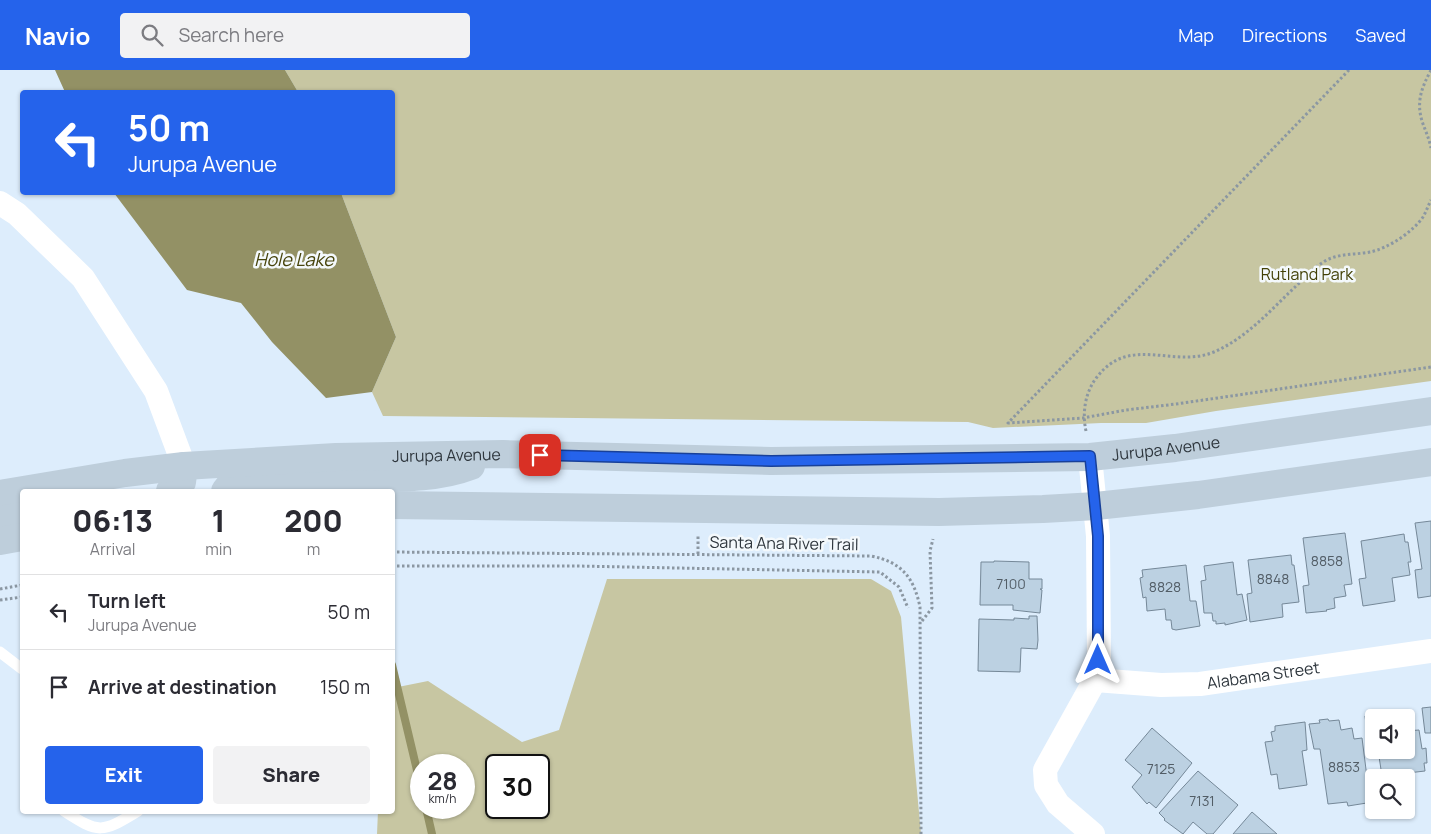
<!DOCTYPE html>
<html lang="en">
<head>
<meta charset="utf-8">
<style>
  :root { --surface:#fff; --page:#f2f2f3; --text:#2b2b33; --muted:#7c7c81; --line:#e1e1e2; --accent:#2563eb }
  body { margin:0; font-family:Manrope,sans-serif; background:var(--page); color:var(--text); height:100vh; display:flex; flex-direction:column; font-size:19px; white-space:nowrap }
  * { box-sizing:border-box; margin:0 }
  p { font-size:16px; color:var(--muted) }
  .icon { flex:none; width:28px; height:28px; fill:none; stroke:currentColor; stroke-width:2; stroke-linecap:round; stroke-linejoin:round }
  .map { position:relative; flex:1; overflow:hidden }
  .drawer { position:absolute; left:20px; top:419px; width:375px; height:325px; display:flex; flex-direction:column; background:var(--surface); border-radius:5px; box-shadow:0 1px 4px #0004 }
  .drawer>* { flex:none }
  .hud { position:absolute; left:20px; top:20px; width:375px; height:105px; border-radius:5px; box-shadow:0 1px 4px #0004; background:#2563eb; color:#fff; overflow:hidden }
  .controls { position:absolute; left:1365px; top:639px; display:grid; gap:10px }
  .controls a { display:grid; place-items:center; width:50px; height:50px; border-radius:5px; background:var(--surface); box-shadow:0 1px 4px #0004; font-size:25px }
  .speed { position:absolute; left:410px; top:684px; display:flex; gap:10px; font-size:25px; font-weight:700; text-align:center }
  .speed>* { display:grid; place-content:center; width:65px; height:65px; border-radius:50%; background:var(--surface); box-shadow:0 1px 4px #0004; line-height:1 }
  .speed small { font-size:12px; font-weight:400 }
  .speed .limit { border:2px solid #111; border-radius:8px; background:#fff; color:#111 }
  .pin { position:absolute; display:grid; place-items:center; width:42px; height:42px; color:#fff; margin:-21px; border-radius:10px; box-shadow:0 2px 8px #0006 }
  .me { position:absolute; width:55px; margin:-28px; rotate:0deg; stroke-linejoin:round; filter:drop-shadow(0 0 4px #0008) }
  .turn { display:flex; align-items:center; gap:18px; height:105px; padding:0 25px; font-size:22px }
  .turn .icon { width:65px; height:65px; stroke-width:2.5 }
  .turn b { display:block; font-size:35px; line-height:42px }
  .eta { display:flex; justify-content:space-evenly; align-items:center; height:85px; text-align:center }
  .eta b { font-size:30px; font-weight:800; line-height:35px }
  .action { display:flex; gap:10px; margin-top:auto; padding:10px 25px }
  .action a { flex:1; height:58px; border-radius:5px; background:var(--accent); color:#fff; font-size:20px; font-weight:800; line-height:58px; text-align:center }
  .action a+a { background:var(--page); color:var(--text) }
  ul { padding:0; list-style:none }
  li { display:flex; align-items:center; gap:15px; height:75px; padding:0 25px; border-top:1px solid var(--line) }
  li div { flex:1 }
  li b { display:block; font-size:19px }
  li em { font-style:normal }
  header { display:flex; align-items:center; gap:30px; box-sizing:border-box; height:70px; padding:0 25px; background:var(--accent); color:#fff }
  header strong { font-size:24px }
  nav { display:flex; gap:28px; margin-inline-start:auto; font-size:18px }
  .search { width:350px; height:45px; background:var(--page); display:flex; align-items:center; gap:12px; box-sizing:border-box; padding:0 18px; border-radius:5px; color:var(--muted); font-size:19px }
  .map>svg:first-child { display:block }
</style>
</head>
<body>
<header>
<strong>Navio</strong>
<div class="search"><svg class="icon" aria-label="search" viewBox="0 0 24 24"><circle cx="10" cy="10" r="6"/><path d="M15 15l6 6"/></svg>Search here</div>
<nav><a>Map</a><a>Directions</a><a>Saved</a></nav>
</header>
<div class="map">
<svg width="1431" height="764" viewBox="0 0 1431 764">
  <rect width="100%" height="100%" fill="#ddedfc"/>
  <path fill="#c7c6a2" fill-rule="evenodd" d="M285,0H1431V311L1216,341L1146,353H1101L993,358L968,352L383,346L372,322L396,267L341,123L392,122V22H298Z
    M607,509H871L891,521L901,547L921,764H377L378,741H392L393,618L428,611L522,672L559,660ZM421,695H464V738H421ZM496,695H539V738H496Z"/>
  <path fill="#939165" d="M55,0H285L298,22H65Z
    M114,123H341L396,267L372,322L326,328L272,272L241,233L187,220Z"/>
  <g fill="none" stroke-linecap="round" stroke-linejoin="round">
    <path stroke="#939165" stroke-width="8" d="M392,595L421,717
      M426,738L432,764"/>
  </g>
  <path fill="#bcd1e2" stroke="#758898" d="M1431,451V526L1418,528L1415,500L1422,499L1415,453Z
    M1345,463L1352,514L1344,515L1346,526L1334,528L1335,538L1326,540L1327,541L1306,543L1303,516L1309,515L1303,468Z
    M1404,464L1405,472H1408L1411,492H1408L1410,505L1392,508L1395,531L1363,536L1359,509L1366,508L1361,471Z
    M1291,485L1292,495H1294L1299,532L1282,534L1283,547L1250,552L1247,524L1252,523L1248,490Z
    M994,491L1029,492V509H1042V519H1040L1042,520L1040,543L1013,540V535H980L981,492H994Z
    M1233,492L1237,525L1242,524L1247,550L1225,555V553L1216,554V551H1213L1212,543H1204L1201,511L1206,510L1204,496Z
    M1186,495L1190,531H1196L1200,556L1176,560L1172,559L1171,550H1166L1165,539L1147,541L1146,527L1143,528L1140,508L1143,507L1142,500Z
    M1029,546H1037L1038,570L1037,579L1021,578L1020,602L978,601L979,549L1014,550V548L1029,549Z
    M1431,637V663H1425L1422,638Z
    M1387,642H1394L1395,648H1374V671L1371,672L1368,654H1366L1365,646Z
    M1328,649L1329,651L1339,650L1341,660L1352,658L1354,669L1362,668L1368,715H1370L1373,732L1348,736L1347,732L1328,734L1320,679H1314L1309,654L1320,653L1319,650Z
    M1305,652L1307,680L1302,681L1307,715L1279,719L1277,704L1271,705L1265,672L1273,671L1271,662L1275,661V656Z
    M1152,658L1192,693L1156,738L1149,732L1147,734L1132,717L1142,705L1125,690Z
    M1419,660L1422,679L1426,678L1427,693H1424L1425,701L1382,706L1378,680H1406V661Z
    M1198,701L1238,735L1213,764H1207L1193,752L1183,764L1164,750L1165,749L1159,743Z
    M1252,742L1277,764H1233Z"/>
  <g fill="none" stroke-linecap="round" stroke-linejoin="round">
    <path stroke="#8b97a2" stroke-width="3" stroke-dasharray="2.5 2.5" stroke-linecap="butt" d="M1349,0L1008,353L1083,348L1126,340L1176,334L1431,297
      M1431,0C1422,17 1416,31 1422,51C1425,60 1429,68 1431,78
      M1086,361C1082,343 1085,322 1097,307C1130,264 1173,299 1214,282C1246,268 1269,242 1294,218C1304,209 1313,198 1325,191C1339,183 1355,185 1370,182C1387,179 1413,162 1423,147C1426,142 1428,136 1431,130
      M392,482L871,486C902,492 914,508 920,537L921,764
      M698,484V465
      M392,496H577L880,502L899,517L908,538
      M0,519L22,515
      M0,530L22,527
      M922,551L932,538L930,481L933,469"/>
    <path stroke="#fff" stroke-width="11" d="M0,582L22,599
      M64,741C99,764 102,763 138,741"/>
    <g stroke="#fff" stroke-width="24">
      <path d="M0,133L17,144L83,208L156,321L184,396"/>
      <path d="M1090,387L1098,466L1099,590L1095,610L1045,700L1046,715L1058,734L1093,764"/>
      <path id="s1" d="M1095,610L1161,615L1200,614L1431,581"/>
    </g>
    <g stroke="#becedb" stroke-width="28">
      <path d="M170,421L182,412L184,396"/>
      <path d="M225,421L229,416L236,413C273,411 309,408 346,408C387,407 432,411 471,396"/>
      <path id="s2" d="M0,424L125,403L184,396L336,387L503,384L771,391L1090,387L1175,378L1431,341"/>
      <path d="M392,435L939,442L1043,439L1096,436L1198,425L1431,392"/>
      <path d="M0,450L22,446"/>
      <path d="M0,471L22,467"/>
    </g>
  </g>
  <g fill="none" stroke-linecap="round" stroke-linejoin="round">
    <g stroke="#184099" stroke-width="12">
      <path id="route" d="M540,385L771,391L1090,386L1098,466V590"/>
    </g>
    <use href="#route" stroke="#2563eb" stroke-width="9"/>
  </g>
  <g text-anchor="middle" stroke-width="5" stroke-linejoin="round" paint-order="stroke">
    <g font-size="14" fill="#525d66">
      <text x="1327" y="496">8858</text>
      <text x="1273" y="514">8848</text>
      <text x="1011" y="519">7100</text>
      <text x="1165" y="522">8828</text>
      <text x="1344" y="702">8853</text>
      <text x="1161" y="704">7125</text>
      <text x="1202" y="736">7131</text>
    </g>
    <g font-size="16" fill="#424006" stroke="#f4f9fc">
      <text x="1307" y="210">Rutland Park</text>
    </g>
    <g font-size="16" fill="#2e363d" stroke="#f4f9fc">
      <text dy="6" stroke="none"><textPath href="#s2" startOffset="1169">Jurupa Avenue</textPath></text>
      <text dy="6" stroke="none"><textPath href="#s2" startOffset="449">Jurupa Avenue</textPath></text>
      <text transform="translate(784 473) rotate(1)" y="6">Santa Ana River Trail</text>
      <text dy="6" stroke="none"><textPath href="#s1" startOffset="169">Alabama Street</textPath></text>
    </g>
    <g font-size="18" font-style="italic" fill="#47440c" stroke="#f4f9fc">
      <text x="294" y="196">Hole Lake</text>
    </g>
  </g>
</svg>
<div class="controls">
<a><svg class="icon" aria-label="sound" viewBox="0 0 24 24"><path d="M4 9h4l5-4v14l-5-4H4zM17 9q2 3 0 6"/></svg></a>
<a><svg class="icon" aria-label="search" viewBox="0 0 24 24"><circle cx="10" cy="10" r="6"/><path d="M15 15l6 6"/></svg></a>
</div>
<div class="speed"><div>28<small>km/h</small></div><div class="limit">30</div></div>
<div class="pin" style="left:540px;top:385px;background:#d93025"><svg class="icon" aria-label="arrive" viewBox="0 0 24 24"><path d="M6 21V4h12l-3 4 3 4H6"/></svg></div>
<svg class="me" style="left:1098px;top:590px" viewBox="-20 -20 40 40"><path d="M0-17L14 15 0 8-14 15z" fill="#2563eb" stroke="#fff" stroke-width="4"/></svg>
<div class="hud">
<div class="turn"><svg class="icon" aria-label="left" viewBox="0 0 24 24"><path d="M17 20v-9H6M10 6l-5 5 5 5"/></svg><div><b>50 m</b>Jurupa Avenue</div></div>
</div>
<section class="drawer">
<div class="eta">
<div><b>06:13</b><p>Arrival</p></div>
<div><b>1</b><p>min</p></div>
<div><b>200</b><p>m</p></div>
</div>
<ul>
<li><svg class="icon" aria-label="left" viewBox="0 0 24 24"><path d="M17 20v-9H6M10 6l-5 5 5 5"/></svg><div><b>Turn left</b><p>Jurupa Avenue</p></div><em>50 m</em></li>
<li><svg class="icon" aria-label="arrive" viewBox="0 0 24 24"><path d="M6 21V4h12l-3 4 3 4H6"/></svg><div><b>Arrive at destination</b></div><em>150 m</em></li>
</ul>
<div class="action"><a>Exit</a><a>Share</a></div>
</section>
</div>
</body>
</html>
